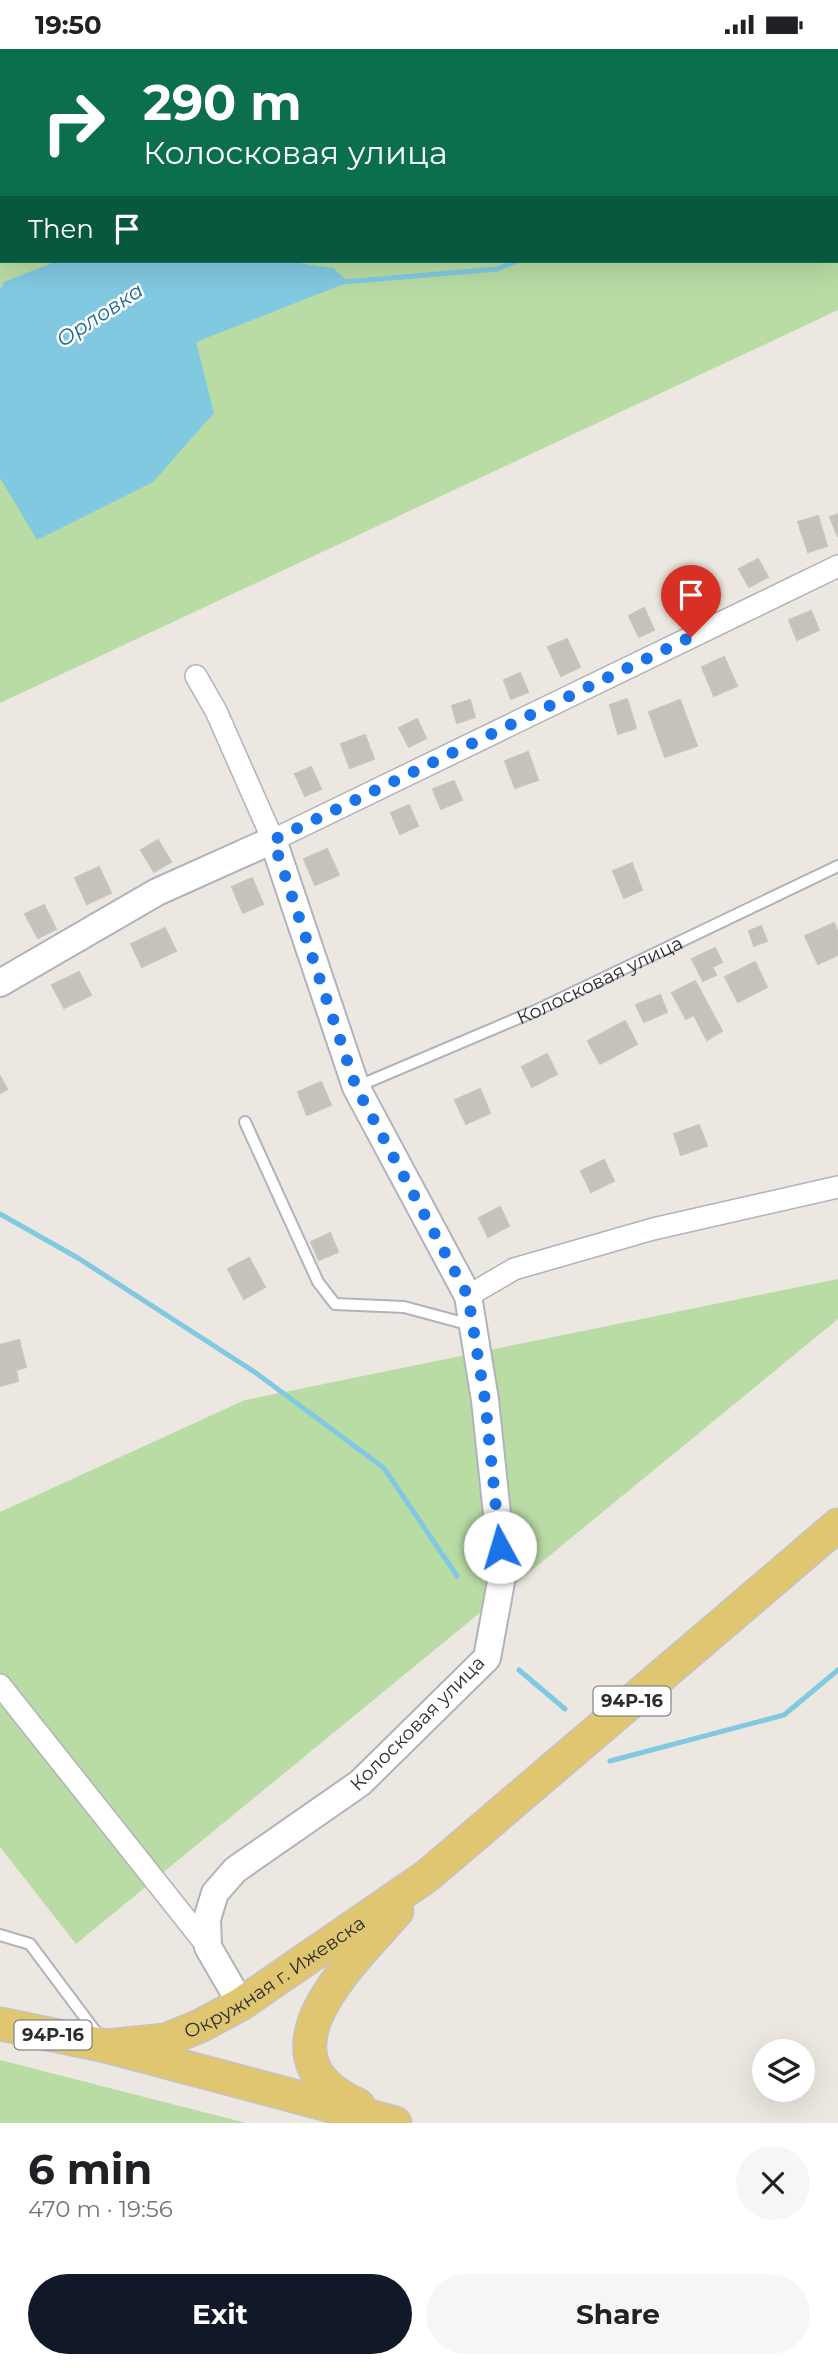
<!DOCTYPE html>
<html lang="en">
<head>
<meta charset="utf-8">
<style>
  :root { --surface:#fff; --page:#f6f6f6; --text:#202124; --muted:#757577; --accent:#111827 }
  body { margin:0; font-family:Montserrat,sans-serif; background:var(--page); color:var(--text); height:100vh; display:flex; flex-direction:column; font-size:26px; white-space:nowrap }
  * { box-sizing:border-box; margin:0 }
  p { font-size:23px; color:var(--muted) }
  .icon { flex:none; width:38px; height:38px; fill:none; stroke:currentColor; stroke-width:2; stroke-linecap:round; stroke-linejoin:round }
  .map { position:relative; height:2074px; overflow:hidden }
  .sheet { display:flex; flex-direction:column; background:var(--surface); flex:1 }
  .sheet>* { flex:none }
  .banner { position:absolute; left:0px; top:0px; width:838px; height:214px; box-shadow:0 7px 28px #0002; background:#0b6e4f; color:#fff; overflow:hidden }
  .controls { position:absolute; left:752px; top:1990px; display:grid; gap:14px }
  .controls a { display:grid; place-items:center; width:63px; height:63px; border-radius:50%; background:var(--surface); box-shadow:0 7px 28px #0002; font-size:35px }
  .pin { position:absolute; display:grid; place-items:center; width:60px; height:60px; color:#fff; margin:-72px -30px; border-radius:50% 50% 50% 0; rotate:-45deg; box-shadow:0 0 7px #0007 }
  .pin .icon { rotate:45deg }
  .me { position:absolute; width:77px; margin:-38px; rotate:354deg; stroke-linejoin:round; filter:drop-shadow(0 0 5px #0008) }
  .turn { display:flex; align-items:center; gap:24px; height:147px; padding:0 28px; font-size:32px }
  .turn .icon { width:91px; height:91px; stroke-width:2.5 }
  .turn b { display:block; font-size:49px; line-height:60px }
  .then { display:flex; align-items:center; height:66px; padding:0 28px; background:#0003; gap:14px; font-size:26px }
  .round { display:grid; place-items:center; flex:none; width:74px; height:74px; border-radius:37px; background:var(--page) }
  .summary { display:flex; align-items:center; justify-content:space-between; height:119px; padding:0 28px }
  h1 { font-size:42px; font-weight:700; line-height:52px }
  .primary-button { display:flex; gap:14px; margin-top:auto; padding:14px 28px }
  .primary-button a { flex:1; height:80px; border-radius:42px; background:var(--accent); color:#fff; font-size:28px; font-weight:700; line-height:80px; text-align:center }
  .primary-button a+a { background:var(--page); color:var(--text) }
  .status { display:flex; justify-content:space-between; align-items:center; height:49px; padding:0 35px; background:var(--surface); direction:ltr }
  .status svg { height:19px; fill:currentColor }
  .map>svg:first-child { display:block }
</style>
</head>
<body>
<div class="status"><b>19:50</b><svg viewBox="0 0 49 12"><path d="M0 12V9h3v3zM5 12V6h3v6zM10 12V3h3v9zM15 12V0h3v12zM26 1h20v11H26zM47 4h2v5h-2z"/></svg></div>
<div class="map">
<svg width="838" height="2074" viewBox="0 0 838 2074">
  <rect width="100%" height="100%" fill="#ece7e1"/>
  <path fill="#b8dca4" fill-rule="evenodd" d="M0,0H838V261L0,654ZM2,2H836V212H2Z
    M838,1230V1270L76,1895L0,1798V1463L245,1351Z
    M0,2011L246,2074H0Z"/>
  <path fill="#81c9e1" d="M57,212H284L333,219L349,233L196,293L214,364L153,433L37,491L0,429V241L4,233Z"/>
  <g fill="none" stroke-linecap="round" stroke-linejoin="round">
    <path stroke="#81c9e1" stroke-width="5" d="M836,72H838
      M344,233L497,220L517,212
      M0,1165L78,1209L256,1324L384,1419L457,1527
      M519,1621L565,1660
      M610,1712L784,1666L838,1621"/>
  </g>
  <path fill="#c5c2bc" stroke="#c8c3bb" stroke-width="2" d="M838,465V488L830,468Z
    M818,467L827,497L808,503L798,473Z
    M758,510L768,528L749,538L739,520Z
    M644,559L654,581L639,588L629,567Z
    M811,562L819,581L797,591L789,571Z
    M567,590L580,618L561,627L548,598Z
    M724,608L737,637L714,647L702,618Z
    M520,624L528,643L511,650L504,631Z
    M627,650L636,679L618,685L610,656Z
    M470,651L475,668L457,674L452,657Z
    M680,651L697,697L665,708L649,663Z
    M417,670L426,689L409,698L399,679Z
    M365,686L374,710L350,719L341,695Z
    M528,703L538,731L515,739L505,712Z
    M311,718L321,740L305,747L295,725Z
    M454,732L462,751L441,760L433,740Z
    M409,756L418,777L400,785L391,764Z
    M158,791L171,813L154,823L141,801Z
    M327,800L339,826L315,836L304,810Z
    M632,814L642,841L624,849L613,822Z
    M99,818L111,844L87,855L75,829Z
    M252,829L263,855L243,864L232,838Z
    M44,856L56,880L38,889L25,865Z
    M834,874L838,884V906L818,915L805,887Z
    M761,877L767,892L754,897L749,882Z
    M165,879L176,902L142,918L131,895Z
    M715,899L722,913L712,918L716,926L703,932L692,910Z
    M755,913L767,938L738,953L725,928Z
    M79,923L91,946L64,959L52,936Z
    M695,932L722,982L707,991L694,966L686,970L672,944Z
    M660,946L667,963L644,973L636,956Z
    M625,972L637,995L600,1015L588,992Z
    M547,1005L557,1025L532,1038L522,1018Z
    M0,1027L7,1040L0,1044Z
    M321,1033L331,1056L307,1066L298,1043Z
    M480,1040L490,1064L466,1075L455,1051Z
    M699,1076L707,1097L681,1106L674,1085Z
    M604,1111L614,1132L591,1143L581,1122Z
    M500,1158L509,1177L488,1188L479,1169Z
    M330,1184L338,1203L319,1211L311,1193Z
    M249,1209L265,1238L244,1250L228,1220Z
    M19,1291L26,1318L16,1321L18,1332L0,1337V1296Z"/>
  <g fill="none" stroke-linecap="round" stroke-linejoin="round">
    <g stroke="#b1b3bb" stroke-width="14">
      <g id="service">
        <path id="s1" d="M356,1038L535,962L838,817"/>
        <path d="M245,1073L318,1233L335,1255L404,1258L471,1276"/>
        <path d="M0,1886L30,1895L101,1990"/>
      </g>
    </g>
    <g stroke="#b1b3bb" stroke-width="24">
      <path id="minor" d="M196,627L216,662L273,791L838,517
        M468,1247L514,1220L653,1180L838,1138
        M0,1636L208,1898"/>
    </g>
    <g stroke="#b1b3bb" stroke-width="30">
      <path id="tertiary" d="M0,934L157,843L273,791L356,1038L468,1247L485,1351L503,1522L487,1609L360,1734L235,1821L215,1844L207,1870L208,1898L241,1955"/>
    </g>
    <g stroke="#c4c4c4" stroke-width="35">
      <g id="primary">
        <path d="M0,1975L106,1997L395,2074"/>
        <path id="s2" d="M106,1997L166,1991L200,1977L241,1955L427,1827L838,1476"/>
        <path d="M358,2056C249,2007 352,1914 397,1862"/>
      </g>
    </g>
    <use href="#service" stroke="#fff" stroke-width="10"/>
    <use href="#minor" stroke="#fff" stroke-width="21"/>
    <use href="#tertiary" stroke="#fff" stroke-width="26"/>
    <use href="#primary" stroke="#e1c671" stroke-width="32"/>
  </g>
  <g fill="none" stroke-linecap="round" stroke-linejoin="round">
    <path stroke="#1a73e8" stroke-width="12" stroke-dasharray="0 21.6" d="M500,1498L485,1351L468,1247L356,1038L273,791L691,588"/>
  </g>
  <g text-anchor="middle" stroke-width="5" stroke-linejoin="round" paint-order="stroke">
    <g fill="#fff" stroke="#6c6c6c" stroke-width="2">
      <rect x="593.5" y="1637.5" width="77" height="29" rx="5"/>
      <rect x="14.5" y="1971.5" width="77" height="29" rx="5"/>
    </g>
    <g font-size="18" font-weight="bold" fill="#2d2d2d">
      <text x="632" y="1658">94Р-16</text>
      <text x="53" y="1992">94Р-16</text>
    </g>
    <g font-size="19" fill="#2d2d2d" stroke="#fff">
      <text dy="7" stroke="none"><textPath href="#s1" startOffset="266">Колосковая улица</textPath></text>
      <text transform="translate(417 1674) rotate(-45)" y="7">Колосковая улица</text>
      <text dy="7" stroke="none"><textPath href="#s2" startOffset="186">Окружная г. Ижевска</textPath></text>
    </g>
    <g font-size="21" font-style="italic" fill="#1e6990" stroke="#fff">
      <text transform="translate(100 266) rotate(-33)" y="7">Орловка</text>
    </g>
  </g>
</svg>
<div class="controls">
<a><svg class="icon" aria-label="layers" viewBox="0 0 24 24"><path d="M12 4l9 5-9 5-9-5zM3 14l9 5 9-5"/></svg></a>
</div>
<div class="pin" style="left:691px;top:588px;background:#d93025"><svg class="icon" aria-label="arrive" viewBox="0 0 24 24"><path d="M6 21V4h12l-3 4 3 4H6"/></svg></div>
<svg class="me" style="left:500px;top:1498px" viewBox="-20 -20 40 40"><circle r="19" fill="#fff"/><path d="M0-13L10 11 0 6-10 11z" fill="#1a73e8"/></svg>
<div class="banner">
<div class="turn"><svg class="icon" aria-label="right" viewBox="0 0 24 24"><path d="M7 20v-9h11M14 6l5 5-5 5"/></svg><div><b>290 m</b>Колосковая улица</div></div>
<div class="then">Then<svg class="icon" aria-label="arrive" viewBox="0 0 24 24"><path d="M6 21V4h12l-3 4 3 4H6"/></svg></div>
</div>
</div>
<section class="sheet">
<div class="summary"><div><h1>6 min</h1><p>470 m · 19:56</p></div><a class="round"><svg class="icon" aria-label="close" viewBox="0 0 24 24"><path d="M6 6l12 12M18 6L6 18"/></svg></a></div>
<div class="primary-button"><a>Exit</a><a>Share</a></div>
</section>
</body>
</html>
